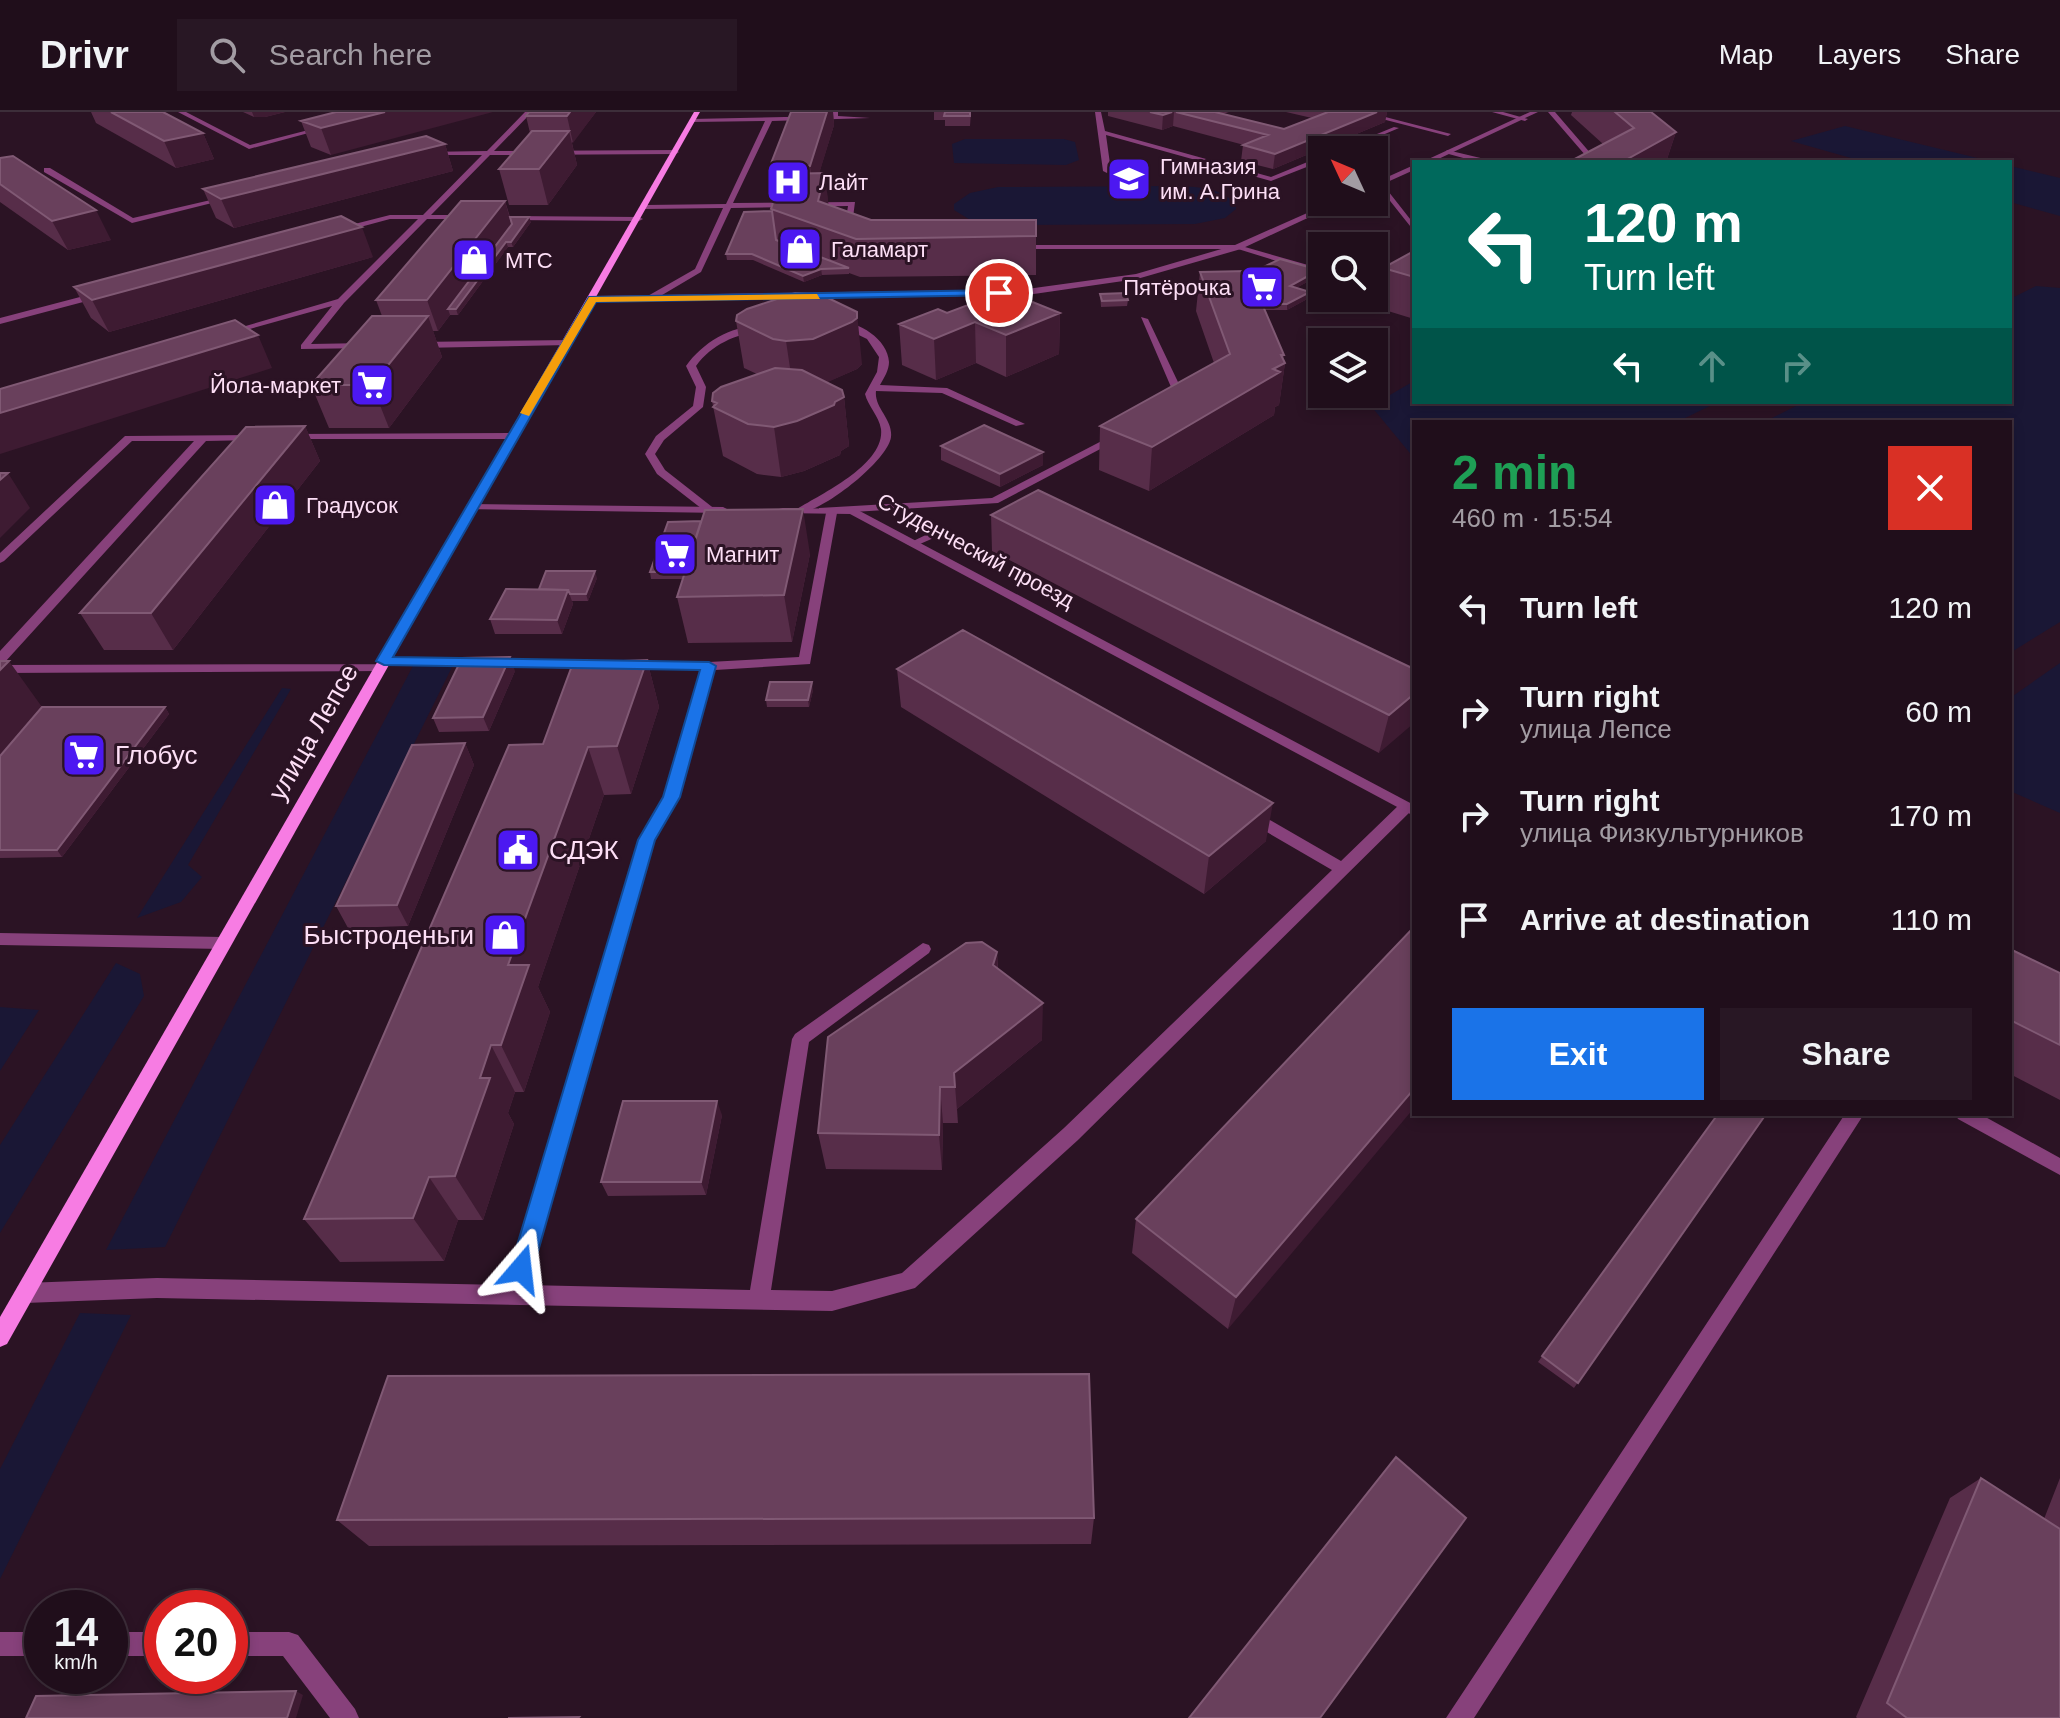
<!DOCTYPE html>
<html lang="en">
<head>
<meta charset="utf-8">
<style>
  :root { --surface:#200e1b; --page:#281724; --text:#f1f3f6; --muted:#a29ca3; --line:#3d2e3a; --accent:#1a73e8 }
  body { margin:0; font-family:Arial,sans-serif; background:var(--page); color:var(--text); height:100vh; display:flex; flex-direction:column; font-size:30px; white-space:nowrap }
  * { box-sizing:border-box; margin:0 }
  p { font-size:26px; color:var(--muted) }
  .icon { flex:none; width:44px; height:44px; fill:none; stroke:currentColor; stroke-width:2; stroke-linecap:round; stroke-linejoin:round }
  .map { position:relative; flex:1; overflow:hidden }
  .details { position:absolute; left:1412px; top:308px; width:600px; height:696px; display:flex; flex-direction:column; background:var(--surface); border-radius:0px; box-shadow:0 4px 12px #0003,0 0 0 2px var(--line) }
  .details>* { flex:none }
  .top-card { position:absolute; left:1412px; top:48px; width:600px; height:244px; border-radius:0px; box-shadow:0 4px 12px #0003,0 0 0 2px var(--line); background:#00695c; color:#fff; overflow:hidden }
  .needle { width:52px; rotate:314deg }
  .controls { position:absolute; left:1308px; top:24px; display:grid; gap:16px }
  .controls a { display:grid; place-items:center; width:80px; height:80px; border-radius:0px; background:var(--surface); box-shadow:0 4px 12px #0003,0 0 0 2px var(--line); font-size:40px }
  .speed { position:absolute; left:24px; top:1478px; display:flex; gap:16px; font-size:40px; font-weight:700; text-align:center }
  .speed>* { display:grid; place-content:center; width:104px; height:104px; border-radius:50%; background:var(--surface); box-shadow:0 4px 12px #0003,0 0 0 2px var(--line); line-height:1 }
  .speed small { font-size:20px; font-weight:400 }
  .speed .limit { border:12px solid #d22; background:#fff; color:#111 }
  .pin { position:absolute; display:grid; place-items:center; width:68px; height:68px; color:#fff; margin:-34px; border:4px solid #fff; border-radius:50%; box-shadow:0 2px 8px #0007 }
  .me { position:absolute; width:88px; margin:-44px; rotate:17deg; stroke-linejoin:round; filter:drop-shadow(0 0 6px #0008) }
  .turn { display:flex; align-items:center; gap:28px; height:168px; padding:0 40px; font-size:36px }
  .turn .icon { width:104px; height:104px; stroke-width:2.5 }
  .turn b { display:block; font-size:56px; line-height:68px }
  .lanes { display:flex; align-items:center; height:76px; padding:0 40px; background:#0003; justify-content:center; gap:40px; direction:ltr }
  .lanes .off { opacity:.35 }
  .round { display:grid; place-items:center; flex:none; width:84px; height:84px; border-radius:0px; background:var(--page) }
  .overview { display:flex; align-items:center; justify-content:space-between; height:136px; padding:0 40px }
  h1 { font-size:48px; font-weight:700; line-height:60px; color:#1e9e55 }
  .button { display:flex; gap:16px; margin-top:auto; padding:16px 40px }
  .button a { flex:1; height:92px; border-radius:0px; background:var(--accent); color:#fff; font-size:32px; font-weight:700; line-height:92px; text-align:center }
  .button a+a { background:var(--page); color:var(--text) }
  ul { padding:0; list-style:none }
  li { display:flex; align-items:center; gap:24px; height:104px; padding:0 40px }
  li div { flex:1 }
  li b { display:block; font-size:30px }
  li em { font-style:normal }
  header { display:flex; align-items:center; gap:48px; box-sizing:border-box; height:112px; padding:0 40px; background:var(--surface); border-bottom:2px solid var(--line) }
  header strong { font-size:38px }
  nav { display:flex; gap:44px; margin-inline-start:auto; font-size:28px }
  .search { width:560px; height:72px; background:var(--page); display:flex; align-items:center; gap:20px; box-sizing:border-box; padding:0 28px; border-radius:0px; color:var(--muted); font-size:30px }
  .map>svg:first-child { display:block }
</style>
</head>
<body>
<header>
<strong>Drivr</strong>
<div class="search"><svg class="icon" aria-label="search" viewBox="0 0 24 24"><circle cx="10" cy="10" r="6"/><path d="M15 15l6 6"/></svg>Search here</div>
<nav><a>Map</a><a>Layers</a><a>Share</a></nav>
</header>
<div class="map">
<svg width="2060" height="1606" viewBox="0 0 2060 1606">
  <rect width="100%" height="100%" fill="#2b1324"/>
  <path fill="#1a1735" d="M1845,14L1994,50H1865L1791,29Z
    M965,27H1064L1075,30L1079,48L1066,53L954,51L952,32Z
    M2010,54L2060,66V104L2010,90Z
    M1179,74C1200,75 1221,76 1236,92V97L1225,106L1195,112L999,113L972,109L954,98V92L970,81L998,75Z
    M2036,174L2060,176V510L2010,541V310H1764L1804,290H2010V187Z
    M1414,269V290H1718L1677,310H1414V346L1371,294Z
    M454,551L165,1135L106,1138L414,552Z
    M2060,551V701L2010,679V586Z
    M282,576L291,577L188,753L202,765L181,790L137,806Z
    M116,851L140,862L144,884L0,1121V1033Z
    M0,895L39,898L0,959Z
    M80,1201L131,1203L0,1467V1357Z"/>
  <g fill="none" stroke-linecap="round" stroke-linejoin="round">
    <path fill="#87417b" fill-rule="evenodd" d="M178,0H186L250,33L324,14L327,16L249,37Z
      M525,0H532L494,39L676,38L679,40L676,42L490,43L431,103H469L472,107H427L344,191L311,232L367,231L370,232V236L301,237V233L332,194L225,224V220L338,187L418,107H390L338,121L335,117L390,103H423L482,43H425L423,40L487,39Z
      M832,0H838V4L870,6L772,9L733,91L855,90L851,121L844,119L848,94L731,96L701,160L652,189H646V185L695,157L723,96L645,97L641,95L645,93L726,92L765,9L693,10L691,7L831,4Z
      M1095,0H1101L1105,19L1271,65L1322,44V49L1271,69L1106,23L1111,59L1107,61L1103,59Z
      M1355,0H1366L1451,22L1448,24Z
      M1492,0H1503L1528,7L1525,9Z
      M1548,0H1555L1592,43L1588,50H1580L1586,44Z
      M1394,15L1399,16L1347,38H1338Z
      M1447,38L1489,48L1490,50H1478L1445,41Z
      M44,56H50L133,106L228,84L232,86L132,111L44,60Z
      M1375,70H1381L1414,112V119Z
      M508,104L639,105L643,107L639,109L505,108Z
      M1015,133H1238L1322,157V163L1238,137H1012Z
      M1411,141H1414V147L1395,162L1374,164V158H1390Z
      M99,180L103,183L102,185L0,212V206Z
      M1141,205L1148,207L1187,289L1186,291L1177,289Z
      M838,209C858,209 888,227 889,250C889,258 884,266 880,273L947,276L1025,312L1016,314L942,281L876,279C874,296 893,307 891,325C888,349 819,403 797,401V397C823,381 885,352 881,317C879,304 868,294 865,282L877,260L879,245L867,227L838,213Z
      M761,214V218C735,223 712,232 696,254L706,275L703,295L664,328L655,342L665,358L716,398L706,400L657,362L645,342L656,324L693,294L696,275L686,254C703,230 732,213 761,214Z
      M572,228V232L569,233L418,236L413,233L418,230Z
      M1119,320L1123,321V325L998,391L837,401L810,552L715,558L679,685L654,728L526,1173L750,1178L792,927L795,922L923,831L929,833L931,837L929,841L809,930L771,1178L832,1179L902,1161L1064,1016L1332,758L1246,708L1244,704L1246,700H1256L1341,749L1401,691H1411L1413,695L1411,699L1078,1028L915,1176L832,1199L157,1186L25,1191L18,1188L15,1181L18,1174L25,1171L157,1166L506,1173L638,728L665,685L701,558L629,557L622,553L624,550H709L799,545L826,401L819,400V396L992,386Z
      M290,322L512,321L517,324L512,327H286L285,325Z
      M258,323L263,326L262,328L206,329L5,550L0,551V539L194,329H132L4,449L0,451V441L125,324Z
      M932,420L938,423L936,425L913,435L907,432Z
      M384,545L594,549L601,553L594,557L379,552L378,549Z
      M380,552L385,553V559L0,561V553Z
      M1845,1002H1864L1474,1606H1446Z
      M0,1520H42V1544H0Z
      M110,1520H162V1544H110Z
      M230,1520H289L298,1523L355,1597L359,1606H330L283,1544H230Z"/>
    <path fill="#87417b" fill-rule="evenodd" d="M1530,0H1538L1432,50H1422Z
      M1414,53V58L1374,76V71Z
      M1332,90H1342L1241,137L1137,167L1027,183L593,190L589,187L593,184L1027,177L1136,162L1235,133Z
      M470,392L723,395L729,398L723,401L466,397V393Z
      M783,396L856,397L1414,693V704L850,402L779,401V397Z
      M0,821L223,825L229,827L231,831L229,835L223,837L0,833Z
      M1955,1002H1980L2060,1046V1063L1958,1007Z"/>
    <path fill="#f77ce3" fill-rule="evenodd" d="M694,0H700L7,1232L0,1235V1205Z"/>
  </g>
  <path fill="#572d49" d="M91,0H163L203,21L214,47L176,56L96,11Z
    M243,0H285L265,5H254Z
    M336,0L331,43L311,35L301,9Z
    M596,0L572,31L577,53L548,93H509L499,57L530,21L526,4Z
    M791,0H833L834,13L819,61H825L828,93L871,108H1036V163L860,165L849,161V162L822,163L804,170L753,148H727L726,142L772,99L776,82H774L770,54Z
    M934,0H971L970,14H945V8H934Z
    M1108,0H1229L1223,2L1284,17L1312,6L1286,0H1387L1385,10L1273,57L1241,49L1243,33H1244L1173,14L1162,18L1108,4Z
    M1572,0H1651L1676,20L1666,50H1569L1603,32L1571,3Z
    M445,32L453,59L234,116L216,106L203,77Z
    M0,46L111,128L68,138L0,90Z
    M505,89L510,105L531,110L513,135H508L458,203H450L438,219H433L442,245L389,316H329L311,273L382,204L376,188Z
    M1414,139V207L1375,195L1383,156Z
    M373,145L109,220L91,206L74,175Z
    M1200,160L1318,164L1296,176L1309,186L1287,198H1265L1284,243L1283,247L1285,251L1279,293L1275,295L1274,303L1149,379L1099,358L1100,314L1214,251L1196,199Z
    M1100,182L1128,188L1127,194L1101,195Z
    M947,201H1060L1059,242L1006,265L976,251L936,268L902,253L899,212Z
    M736,209L862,252L857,257L827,270L844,285L849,334L841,339L840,343L804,359L781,365L757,362L723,344L712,289L757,262L744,256Z
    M305,314L320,349L173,538H104L80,501Z
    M941,334L1043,340V353L1000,375L941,348Z
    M991,403L1414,557L1379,641L992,439Z
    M701,409L810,442L792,530L688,531L677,485L683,467H651L650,460Z
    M597,466L588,489H572L573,492L562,522H495L490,507L539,477Z
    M647,548L659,595L631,682L604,683L538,875L550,900L524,980H515L508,1001L514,1012L483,1108H458L444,1149L340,1150L304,1107L543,632Z
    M0,549L42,595H165L169,602L62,745L0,746Z
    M897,557L1266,729L1204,782L901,595Z
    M515,559L489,619L439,620L433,606Z
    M813,578L809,595H767L766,588Z
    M465,631L474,653L408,814L348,816L336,794Z
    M1414,815L1228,1217L1132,1141L1136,1107Z
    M2010,837L2060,861V988L2010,962Z
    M997,840L998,857L1042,928L957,997L958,1011H943L942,1058L826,1057L818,1021Z
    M1718,1002H1766L1574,1276L1538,1250Z
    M722,1003L706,1083L608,1084L601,1070Z
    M1981,1366L2044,1407L2060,1366V1606H1857L1856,1605L1950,1386Z
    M1094,1406L1091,1432L369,1434L337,1408Z"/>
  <path fill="#3e1b32" d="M252,0H285L265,5H254Z
    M385,0H493L331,43L321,16Z
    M570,0H596L573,31L567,4Z
    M827,0H833L834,13L813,82L810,54Z
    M1174,0L1173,14L1162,18L1163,3Z
    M1377,0H1387L1385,10L1273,57L1275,42Z
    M569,19L577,53L548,93L539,57Z
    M1676,20L1666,50H1622Z
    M203,21L214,47L176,56L164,29Z
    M445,32L453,59L234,116L221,87Z
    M825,61L829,97L818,89Z
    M505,89L513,118L448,197L450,203L438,219L427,188Z
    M96,98L111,128L68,138L52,109Z
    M529,105L531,110L513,135L511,130Z
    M362,115L373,145L109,220L92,188Z
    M506,130L508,135L458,203L456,197Z
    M821,157L822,163L804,170L803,164Z
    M1319,158L1318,164L1289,180L1290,174Z
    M1310,180L1309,186L1287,198V192Z
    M857,200L862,252L857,257L819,274L793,276L786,229Z
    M1060,201L1059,242L1006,265V223Z
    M428,204L442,245L389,316L372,273Z
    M975,210L976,251L936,268L934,227Z
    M258,223L272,256L0,342V301Z
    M1285,251L1279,293L1275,295L1274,303L1149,379L1152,335Z
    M844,285L849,334L841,339L840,343L804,359L781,365L774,315Z
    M305,314L320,349L173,538L151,501Z
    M1043,340V353L1000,375V362Z
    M8,361L30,396L0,426V368Z
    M803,397L810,442L792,530L784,483Z
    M595,459L597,466L588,489L586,482Z
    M568,478L573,492L562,522L557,508Z
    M510,545L515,559L489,619L483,605Z
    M647,548L659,595L631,682L617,634Z
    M9,549L47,602L0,658V558Z
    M812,570L813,578L809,595L808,588Z
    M1414,582V611L1379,641L1389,603Z
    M165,595L169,602L62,745L57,738Z
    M465,631L474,653L408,814L397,793Z
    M588,635L604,683L538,875L550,900L524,980L501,933L508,853Z
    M1273,691L1266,729L1204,782L1209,744Z
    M997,840L998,878L993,853Z
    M1043,891L1042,928L957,997L958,1011L954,961Z
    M491,933L515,980L508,1001L514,1012L483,1108L455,1064L480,966Z
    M940,975L943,1011L942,1058L939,1023Z
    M1414,977V996L1228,1217L1236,1185Z
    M717,989L722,1003L706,1083L701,1070Z
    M429,1065L458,1108L444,1149L413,1106Z
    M296,1579L303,1583L296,1606H287Z"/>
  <path fill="#69405c" stroke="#805974" stroke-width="2" d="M111,0H163L203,21L164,29Z
    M336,0H385L321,16L301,9Z
    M529,0H570L567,4H526Z
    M791,0H827L810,54H770Z
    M945,0H970V4H944Z
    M1150,0H1172L1163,3Z
    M1176,0H1215L1284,17L1328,0H1377L1275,42L1243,33L1268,23Z
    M1615,0H1651L1676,20L1622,50H1569L1634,16Z
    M532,19H569L539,57H499Z
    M426,24L445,32L221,87L203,77Z
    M13,44L96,98L52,109L0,72V46Z
    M825,61L818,89L871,108H1036V124L856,127L771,97L782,62Z
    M461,89H505L427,188H376Z
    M772,99L776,128L849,156L821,157L803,164L752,142H726L744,100Z
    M341,104L362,115L92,188L74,175Z
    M510,105H529L511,130H506L456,197H448L512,112Z
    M1414,139V165L1383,156Z
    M1280,147L1319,158L1290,174L1310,180L1287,192H1262L1249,162Z
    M1248,159L1284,243H1281L1285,251L1273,257L1280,260L1152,335L1100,314L1230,242L1200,160Z
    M1005,179L1060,201L1006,223L975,210L934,227L899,212L938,197L947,201Z
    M795,181L822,183L857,200V206L852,210L813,227L786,229L773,227L736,209L737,203L747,197Z
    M1126,181L1128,188L1102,189L1100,182Z
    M372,204H428L372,273H311Z
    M235,208L258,223L0,301V277Z
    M775,256L802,258L842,278L844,285L835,290L834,293L797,309L774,315L748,312L713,295L717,291L712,289L713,281L721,275Z
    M984,313L1043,340L1000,362L941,334Z
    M305,314L151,501H80L246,315Z
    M0,361H8L0,368Z
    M1038,378L1414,557V582L1389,603L991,403Z
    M803,397L784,483L677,485L705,398Z
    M701,409L685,460H650L668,410Z
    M546,459H595L586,482H570L568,478L539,477Z
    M506,477L568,478L557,508L490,507Z
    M963,518L1273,691L1209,744L897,557Z
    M510,545L483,605L433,606L462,546Z
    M647,548L617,634L588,635L508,853H529L501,933H491L480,966H490L455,1064L429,1065L413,1106L304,1107L509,633L543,632L573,551Z
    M0,549H9L0,558Z
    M770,570H812L808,588H766Z
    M42,595H165L57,738H0V644Z
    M465,631L397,793L336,794L412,633Z
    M1414,815V977L1236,1185L1136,1107Z
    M982,830L997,840L993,853L1043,891L954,961L955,975H940L939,1023L818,1021L828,925L966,831Z
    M2010,837L2060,861V933L2010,908Z
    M623,989H717L701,1070H601Z
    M1718,1002H1766L1578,1271L1542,1244Z
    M1089,1262L1094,1406L337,1408L388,1264Z
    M1396,1345L1466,1406L1320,1606H1189Z
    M1981,1366L2060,1417V1606H1907L1887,1591Z
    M296,1579L287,1606H26L36,1584Z
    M579,1605L578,1606H508Z"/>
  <path fill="#1a73e8" stroke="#114b97" stroke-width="2" d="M999,178L1002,183L596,190L393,545L709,550L716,554L680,685L655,728L533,1157L529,1164L521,1167L513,1164L510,1157L638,728L663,685L700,558L384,553L376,549L589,185Z"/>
  <path fill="#f59e0b" d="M817,182L820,187L596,190L529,304L520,301L589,185Z"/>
  <defs>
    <g id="school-square" transform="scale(2.3)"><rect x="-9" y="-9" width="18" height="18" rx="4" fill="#4c18f1" stroke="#2b1324"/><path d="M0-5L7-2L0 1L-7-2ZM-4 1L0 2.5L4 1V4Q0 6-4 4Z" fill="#fff"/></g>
    <g id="hospital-square" transform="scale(2.3)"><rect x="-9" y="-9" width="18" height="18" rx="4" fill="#4c18f1" stroke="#2b1324"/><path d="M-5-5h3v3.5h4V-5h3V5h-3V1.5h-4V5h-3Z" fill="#fff"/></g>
    <g id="shop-square" transform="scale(2.3)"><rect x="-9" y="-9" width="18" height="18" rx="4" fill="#4c18f1" stroke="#2b1324"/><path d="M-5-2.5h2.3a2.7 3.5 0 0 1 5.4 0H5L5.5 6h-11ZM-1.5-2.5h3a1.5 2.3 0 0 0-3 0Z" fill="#fff"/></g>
    <g id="supermarket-square" transform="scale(2.3)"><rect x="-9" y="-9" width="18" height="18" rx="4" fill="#4c18f1" stroke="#2b1324"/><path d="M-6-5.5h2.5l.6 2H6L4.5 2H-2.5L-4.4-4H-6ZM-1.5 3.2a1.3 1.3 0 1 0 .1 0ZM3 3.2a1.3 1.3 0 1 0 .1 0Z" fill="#fff"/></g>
    <g id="civic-square" transform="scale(2.3)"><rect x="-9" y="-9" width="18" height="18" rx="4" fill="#4c18f1" stroke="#2b1324"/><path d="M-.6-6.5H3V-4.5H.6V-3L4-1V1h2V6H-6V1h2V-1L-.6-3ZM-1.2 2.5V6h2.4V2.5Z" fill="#fff"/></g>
  </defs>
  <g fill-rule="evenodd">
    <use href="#school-square" x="1129" y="67"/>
    <use href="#hospital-square" x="788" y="70"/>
    <use href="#shop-square" x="800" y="137"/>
    <use href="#shop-square" x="474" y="148"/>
    <use href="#supermarket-square" x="1262" y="175"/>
    <use href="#supermarket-square" x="372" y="273"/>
    <use href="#shop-square" x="275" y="393"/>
    <use href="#supermarket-square" x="675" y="442"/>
    <use href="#supermarket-square" x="84" y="643"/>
    <use href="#civic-square" x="518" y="738"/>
    <use href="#shop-square" x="505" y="823"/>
  </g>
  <g text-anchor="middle" stroke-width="6" stroke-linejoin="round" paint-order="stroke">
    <g font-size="22" fill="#fddff6" stroke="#2b1324" text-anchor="start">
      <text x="1160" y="62">Гимназия<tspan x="1160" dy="25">им. А.Грина</tspan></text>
      <text x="819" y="78">Лайт</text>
      <text x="831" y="145">Галамарт</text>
      <text x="505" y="156">МТС</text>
      <text x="1231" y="183" text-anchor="end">Пятёрочка</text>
      <text x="341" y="281" text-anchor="end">Йола-маркет</text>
      <text x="306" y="401">Градусок</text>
      <text x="706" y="450">Магнит</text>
    </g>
    <g font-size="22" fill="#fddff6" stroke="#2b1324">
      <text transform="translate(976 438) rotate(28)" y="8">Студенческий проезд</text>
    </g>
    <g font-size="26" fill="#fddff6" stroke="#2b1324">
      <text transform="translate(313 620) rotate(-60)" y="9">улица Лепсе</text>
    </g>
    <g font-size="26" fill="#fddff6" stroke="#2b1324" text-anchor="start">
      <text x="115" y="652">Глобус</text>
      <text x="549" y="747">СДЭК</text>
      <text x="474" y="832" text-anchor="end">Быстроденьги</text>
    </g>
  </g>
</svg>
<div class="controls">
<a><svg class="needle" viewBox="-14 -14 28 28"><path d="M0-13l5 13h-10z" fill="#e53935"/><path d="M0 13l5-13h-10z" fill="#a29ca3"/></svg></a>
<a><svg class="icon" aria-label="search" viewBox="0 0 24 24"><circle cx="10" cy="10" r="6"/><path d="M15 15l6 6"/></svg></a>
<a><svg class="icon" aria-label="layers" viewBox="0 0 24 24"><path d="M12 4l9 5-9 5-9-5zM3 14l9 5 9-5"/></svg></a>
</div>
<div class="speed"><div>14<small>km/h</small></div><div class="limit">20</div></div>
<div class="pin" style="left:999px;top:181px;background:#d93025"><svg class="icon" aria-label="arrive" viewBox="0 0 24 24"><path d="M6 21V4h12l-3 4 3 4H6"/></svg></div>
<svg class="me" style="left:521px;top:1157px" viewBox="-20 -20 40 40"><path d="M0-17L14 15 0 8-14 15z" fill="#1a73e8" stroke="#fff" stroke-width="4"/></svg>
<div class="top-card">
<div class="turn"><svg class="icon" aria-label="left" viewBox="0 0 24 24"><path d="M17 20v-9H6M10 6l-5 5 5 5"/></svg><div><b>120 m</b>Turn left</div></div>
<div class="lanes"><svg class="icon" aria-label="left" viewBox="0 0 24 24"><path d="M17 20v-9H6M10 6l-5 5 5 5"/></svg><svg class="icon off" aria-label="ahead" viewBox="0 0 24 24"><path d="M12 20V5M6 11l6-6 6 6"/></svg><svg class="icon off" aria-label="right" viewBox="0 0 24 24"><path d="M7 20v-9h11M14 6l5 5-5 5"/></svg></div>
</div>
<section class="details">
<div class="overview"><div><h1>2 min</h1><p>460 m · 15:54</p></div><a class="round" style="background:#d93025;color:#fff"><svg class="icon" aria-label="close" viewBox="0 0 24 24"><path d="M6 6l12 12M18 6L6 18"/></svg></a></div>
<ul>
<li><svg class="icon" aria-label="left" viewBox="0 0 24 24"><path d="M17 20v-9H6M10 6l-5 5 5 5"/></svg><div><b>Turn left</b></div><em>120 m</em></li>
<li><svg class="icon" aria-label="right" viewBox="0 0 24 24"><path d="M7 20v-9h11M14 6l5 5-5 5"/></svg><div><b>Turn right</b><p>улица Лепсе</p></div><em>60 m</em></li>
<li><svg class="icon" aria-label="right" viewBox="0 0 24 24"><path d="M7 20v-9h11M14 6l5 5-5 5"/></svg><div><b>Turn right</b><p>улица Физкультурников</p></div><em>170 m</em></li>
<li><svg class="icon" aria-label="arrive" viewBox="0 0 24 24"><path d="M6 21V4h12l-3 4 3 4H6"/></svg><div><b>Arrive at destination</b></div><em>110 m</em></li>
</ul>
<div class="button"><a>Exit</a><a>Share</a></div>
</section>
</div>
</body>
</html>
